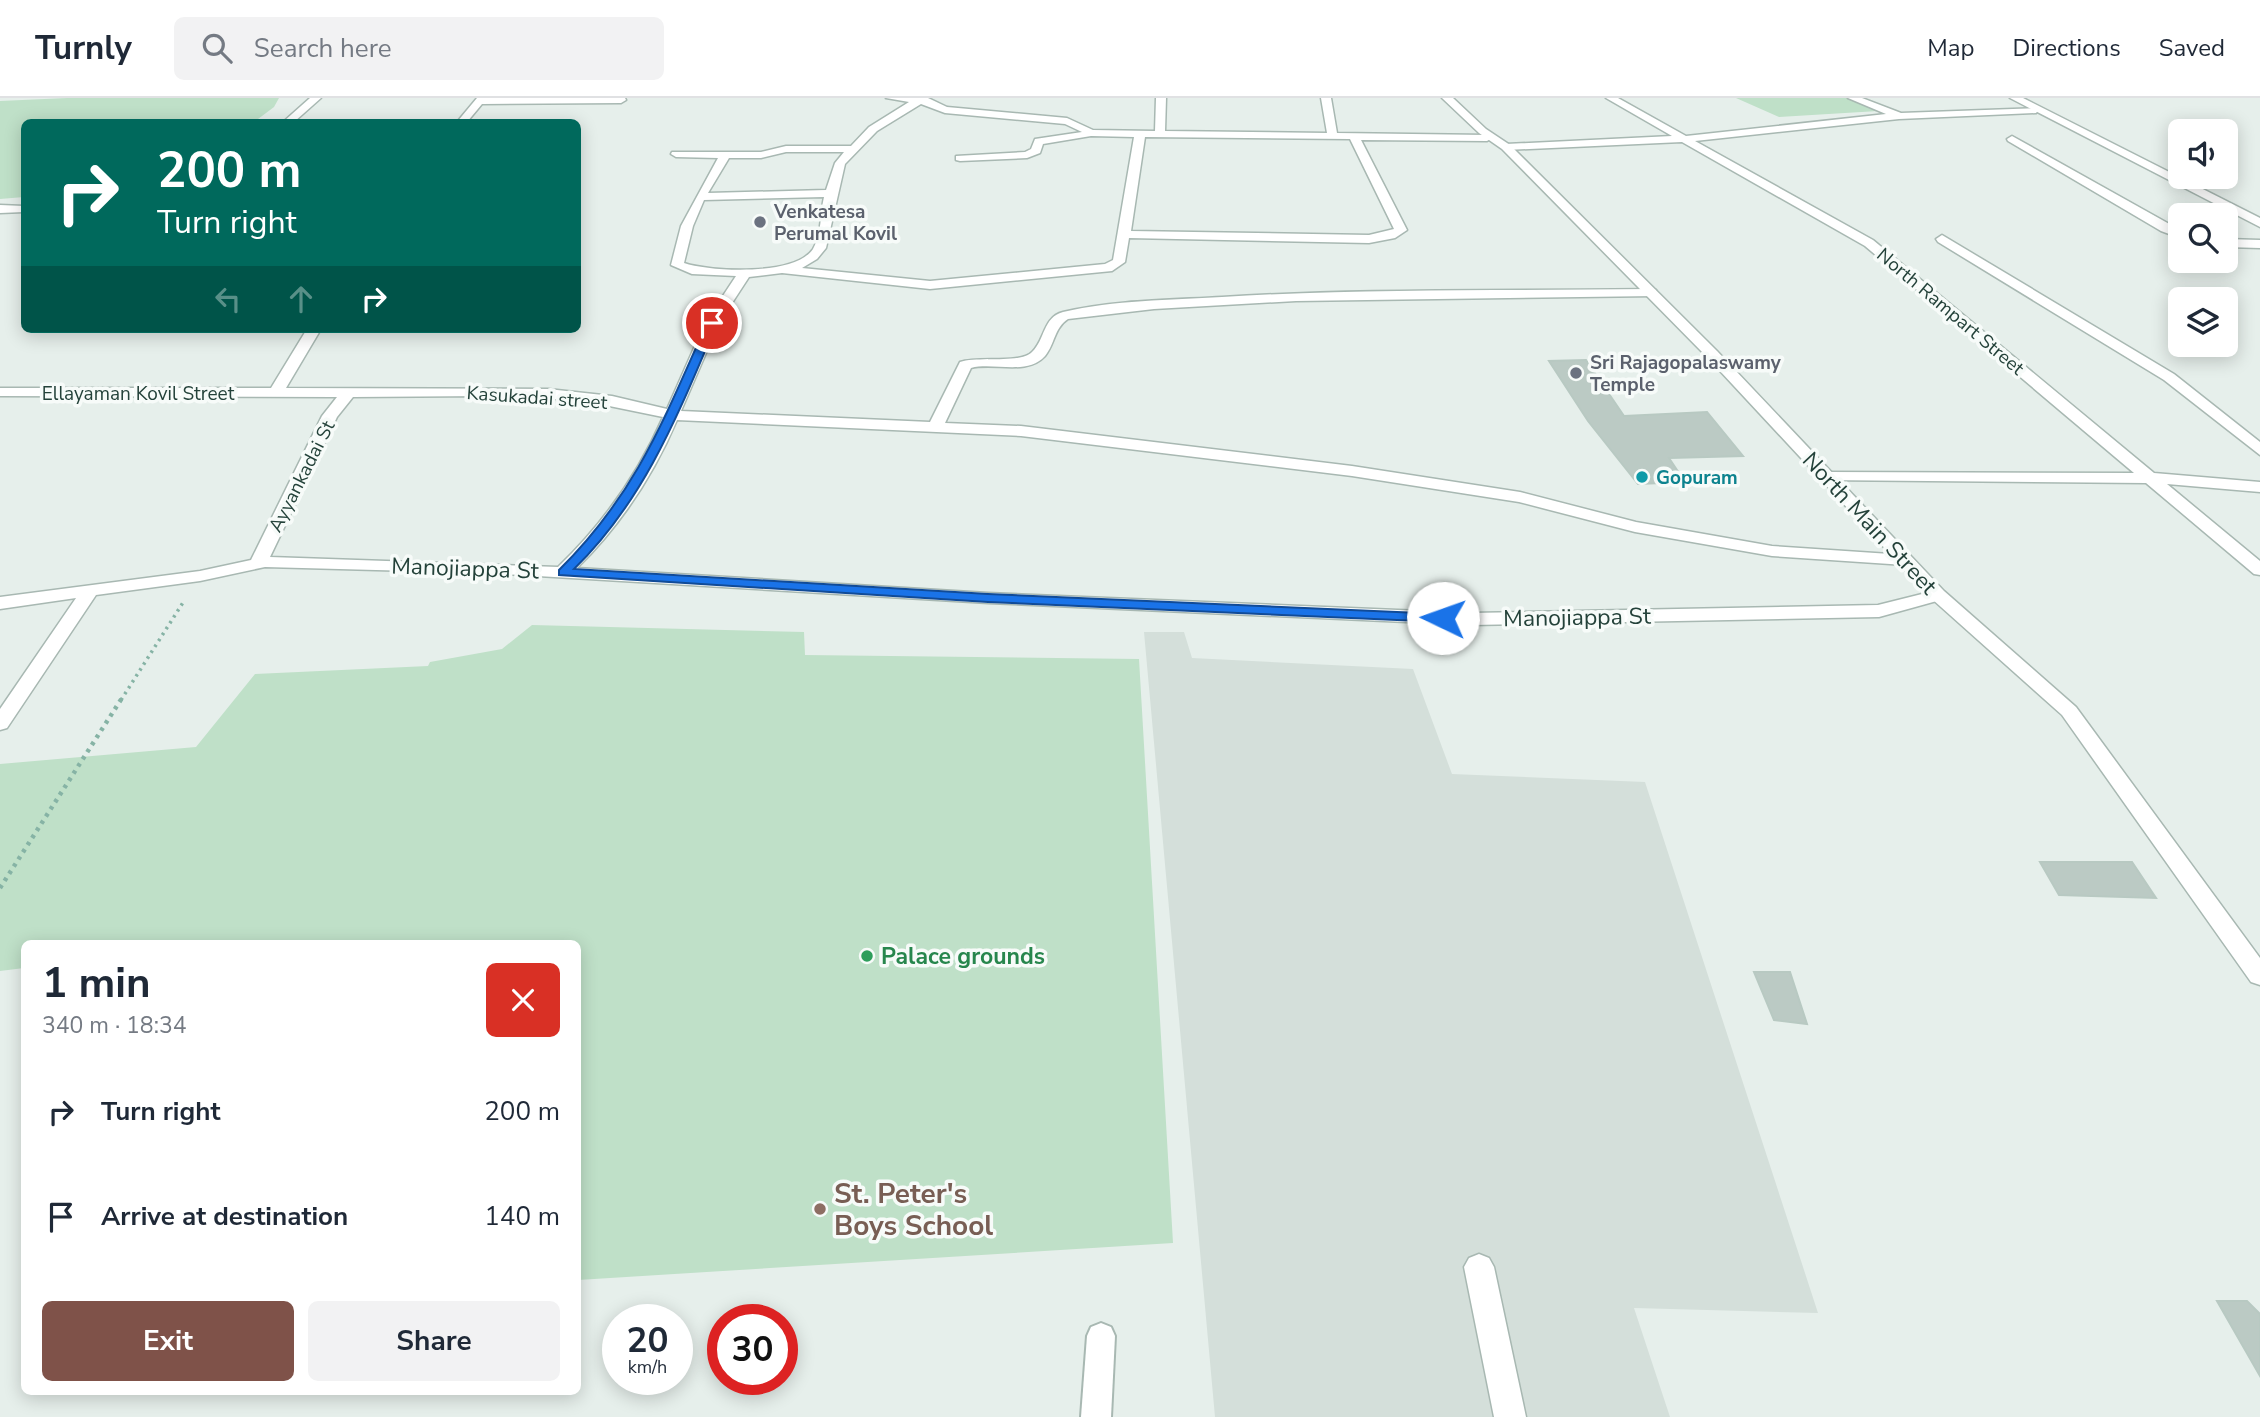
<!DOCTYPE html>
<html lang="en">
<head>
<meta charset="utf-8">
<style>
  :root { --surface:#fff; --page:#f2f2f3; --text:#1f2937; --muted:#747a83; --line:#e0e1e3; --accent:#7f5249 }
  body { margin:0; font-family:"Nunito Sans",sans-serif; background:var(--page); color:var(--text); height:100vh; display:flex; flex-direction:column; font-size:26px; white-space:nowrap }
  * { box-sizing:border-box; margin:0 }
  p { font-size:23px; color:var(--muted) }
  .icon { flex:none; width:38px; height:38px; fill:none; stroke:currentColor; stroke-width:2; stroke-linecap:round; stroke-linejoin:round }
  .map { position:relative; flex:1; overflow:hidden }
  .side { position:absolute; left:21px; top:842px; width:560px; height:455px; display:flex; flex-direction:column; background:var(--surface); border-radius:10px; box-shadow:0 4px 18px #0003 }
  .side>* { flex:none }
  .hud { position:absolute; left:21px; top:21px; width:560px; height:214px; border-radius:10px; box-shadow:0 4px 18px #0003; background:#00695c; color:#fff; overflow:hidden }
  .tools { position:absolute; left:2168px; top:21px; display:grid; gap:14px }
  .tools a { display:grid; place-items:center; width:70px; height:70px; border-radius:10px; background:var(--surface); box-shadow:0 4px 18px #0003; font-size:35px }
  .speed { position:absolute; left:602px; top:1206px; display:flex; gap:14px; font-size:35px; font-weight:700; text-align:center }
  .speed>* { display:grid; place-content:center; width:91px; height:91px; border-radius:50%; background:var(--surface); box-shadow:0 4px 18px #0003; line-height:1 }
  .speed small { font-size:18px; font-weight:400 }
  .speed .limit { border:10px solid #d22; background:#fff; color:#111 }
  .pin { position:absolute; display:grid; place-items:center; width:60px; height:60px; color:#fff; margin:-30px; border:4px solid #fff; border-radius:50%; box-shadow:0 2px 7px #0007 }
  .me { position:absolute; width:77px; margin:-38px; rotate:273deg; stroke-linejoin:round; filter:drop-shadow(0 0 5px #0008) }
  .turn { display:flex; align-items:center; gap:24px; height:147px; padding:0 21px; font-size:32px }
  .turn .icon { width:91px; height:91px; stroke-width:2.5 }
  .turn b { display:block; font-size:49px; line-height:60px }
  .lanes { display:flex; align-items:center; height:66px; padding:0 21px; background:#0003; justify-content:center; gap:35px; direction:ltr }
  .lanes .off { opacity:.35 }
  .round { display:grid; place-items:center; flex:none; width:74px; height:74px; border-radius:10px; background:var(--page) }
  .overview { display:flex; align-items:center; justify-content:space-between; height:119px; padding:0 21px }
  h1 { font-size:42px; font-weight:700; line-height:52px }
  .button { display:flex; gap:14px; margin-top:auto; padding:14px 21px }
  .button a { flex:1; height:80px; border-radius:10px; background:var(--accent); color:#fff; font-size:28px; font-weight:700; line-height:80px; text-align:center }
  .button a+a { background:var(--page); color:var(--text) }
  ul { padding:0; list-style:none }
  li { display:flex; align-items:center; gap:21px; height:105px; padding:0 21px }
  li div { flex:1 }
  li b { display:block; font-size:26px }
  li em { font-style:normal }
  header { display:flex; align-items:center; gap:42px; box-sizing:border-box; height:98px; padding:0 35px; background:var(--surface); border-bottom:2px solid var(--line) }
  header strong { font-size:33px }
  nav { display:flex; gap:38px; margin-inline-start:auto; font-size:24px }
  .search { width:490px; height:63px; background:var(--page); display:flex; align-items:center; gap:18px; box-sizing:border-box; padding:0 24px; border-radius:10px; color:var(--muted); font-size:26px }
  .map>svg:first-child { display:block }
</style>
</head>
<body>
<header>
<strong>Turnly</strong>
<div class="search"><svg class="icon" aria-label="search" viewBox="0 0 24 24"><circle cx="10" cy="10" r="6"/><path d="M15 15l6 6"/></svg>Search here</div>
<nav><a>Map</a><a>Directions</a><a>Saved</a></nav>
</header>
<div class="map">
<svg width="2260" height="1319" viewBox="0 0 2260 1319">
  <rect width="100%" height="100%" fill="#e6efeb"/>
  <path fill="#d4dfda" d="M1144,534H1184L1192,560L1413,571L1452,676L1645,684L1818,1215L1634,1210L1670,1319H1215Z"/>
  <path fill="#bfe0c8" d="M67,0H279L274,9L254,24H24V99L0,101V3Z
    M1736,0H1849L1878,13L1779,19Z
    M532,527L804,534L805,557L1139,561L1173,1145L578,1182V845H24V870L0,873V666L196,649L255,576L428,568L430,564L502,551Z"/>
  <path fill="#bbcac4" stroke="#b8c9c2" stroke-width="2" d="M1586,262L1624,318L1707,314L1743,358L1669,360L1685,384L1638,386L1588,323L1549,263Z
    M2040,764H2132L2156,800L2059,797Z
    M1754,874H1790L1807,926L1774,922Z
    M2217,1203H2247L2260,1216V1278Z"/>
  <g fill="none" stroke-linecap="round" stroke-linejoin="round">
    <g stroke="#a8b8b2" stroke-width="4">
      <path id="service" d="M1101,1225L1111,1229L1115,1238L1111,1319H1081L1087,1238L1091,1229Z"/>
    </g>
    <g stroke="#a8b8b2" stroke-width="3">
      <path id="minor" d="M310,0H321L294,24H283Z
        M477,0H625L626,2L621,5L482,6L467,24H457Z
        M886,0H928L947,9L1067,20L1093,32L1155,33L1156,0H1166L1165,33L1327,35L1321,0H1331L1337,35L1487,37L1492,40L1487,43L1361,42L1407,132L1395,140L1369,145L1129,140L1125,164L1112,173L930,191L782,175L749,179L719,225L681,313L930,324L960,264C979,258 1020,266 1032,254C1045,242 1043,219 1063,214C1114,202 1170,202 1222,199C1365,190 1508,193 1651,191L1656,192V198L1296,203L1154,211L1068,221C1054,230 1055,246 1045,258C1027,278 994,264 971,270L945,325L1021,328L1352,368L1520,394L1636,424L1772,448L1905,457L1914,462L1905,467L1772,458L1635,434L1519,404L1352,378L1021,338L677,322C654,376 620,428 577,470L988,495L1471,515L1878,507L1938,492L1947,497L1944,501L1879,519L1471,527L988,505L487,475L265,469L200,483L96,497L7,630L0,632V611L76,500L0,511V499L200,473L251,462L322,318L337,299L0,298V290H271L307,231H321L286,290L548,291L612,298L667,311L705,225L736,178L692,176L671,167L681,128L718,60L676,59L671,56L672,54H761L786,48H851L869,29L909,4ZM921,6L945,15L1065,26L1082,34L1035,41L1031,51L1025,54L956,58V62L960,63L1027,60L1040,55L1043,46L1091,38L1134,39L1113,162L1105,166L930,183L802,170L817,161L826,150L845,66L877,33ZM1145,39L1350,41L1394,131L1369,137L1131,133ZM786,54H844L835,65L826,92L708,95L729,60H761ZM824,99C820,115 822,136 813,151C795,178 711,174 684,165L693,128L704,102ZM485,298L580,302L663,319C638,376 603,426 558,469L270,459L337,319L353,299Z
        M1606,0H1618L1686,38L1886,16L1848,0H1862L1901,15L2040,10L2036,15L1899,21L1695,43L1873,142L2154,375L2260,384V394L2167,386L2260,463V477L2254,476L2146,385L1821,382L1819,379L1827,374L2134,375L1865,148L1682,44L1506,52L1501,49L1506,46L1672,38Z
        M2012,38L2180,132V140L2161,133L2008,43L2007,41Z
        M0,107L24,108V114L0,115Z
        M1942,137L2174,276L2260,344V357L2164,282L1938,144L1936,141Z
        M2226,141L2260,142V150L2226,149Z
        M1479,1156L1489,1160L1494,1169L1526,1319H1494L1464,1169L1469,1160Z"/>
    </g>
    <g stroke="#a8b8b2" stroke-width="3">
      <path id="tertiary" d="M1442,0H1453L1486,31L1510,47L1717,253L1944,493L2076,609L2260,860V887L2251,884L2062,617L1932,501L1707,259L1502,51L1479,35Z
        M2010,0H2023L2260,120V129Z"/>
    </g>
    <path stroke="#86b3a5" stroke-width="3.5" stroke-dasharray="2.5 4.5" stroke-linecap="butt" d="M121,602L184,503"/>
    <path stroke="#86b3a5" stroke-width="4.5" stroke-dasharray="3.5 5" stroke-linecap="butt" d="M0,790L122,600"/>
    <use href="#service" fill="#fff" fill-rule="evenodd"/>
    <use href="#minor" fill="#fff" fill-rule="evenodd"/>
    <use href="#tertiary" fill="#fff" fill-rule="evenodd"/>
  </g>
  <path fill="#1a73e8" stroke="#114b97" stroke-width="2" d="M712,222L717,225C679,314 645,402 574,471L988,496L1443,516L1450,520L1443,524L988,504L559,477V472C636,396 664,321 707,225Z"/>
  <g fill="#6b7280" stroke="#f7fbf9" stroke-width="2.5">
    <circle cx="760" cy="124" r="7"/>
    <circle cx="1576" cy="275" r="7"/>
  </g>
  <circle fill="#0f9aa8" stroke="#f7fbf9" stroke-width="2.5" cx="1642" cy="379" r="7"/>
  <circle fill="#2e9e5b" stroke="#f7fbf9" stroke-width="2.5" cx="867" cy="858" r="7"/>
  <circle fill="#8d6e63" stroke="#f7fbf9" stroke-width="2.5" cx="820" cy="1111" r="7"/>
  <g text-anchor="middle" stroke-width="7" stroke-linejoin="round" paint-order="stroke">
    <g font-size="19" font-weight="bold" fill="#5b616d" stroke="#f7fbf9" text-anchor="start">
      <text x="774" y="120">Venkatesa<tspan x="774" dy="22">Perumal Kovil</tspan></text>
      <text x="1590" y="271">Sri Rajagopalaswamy<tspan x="1590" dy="22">Temple</tspan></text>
    </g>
    <g font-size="19" fill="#24423a" stroke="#f7fbf9">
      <text transform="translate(1951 213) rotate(40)" y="7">North Rampart Street</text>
      <text x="138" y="302">Ellayaman Kovil Street</text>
      <text transform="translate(537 299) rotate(4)" y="7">Kasukadai street</text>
      <text transform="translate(301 378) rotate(-63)" y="7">Ayyankadai St</text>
    </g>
    <g font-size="19" font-weight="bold" fill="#0d838f" stroke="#f7fbf9" text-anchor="start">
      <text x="1656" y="386">Gopuram</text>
    </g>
    <g font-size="23" fill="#24423a" stroke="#f7fbf9">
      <text transform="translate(1870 425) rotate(47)" y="8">North Main Street</text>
      <text transform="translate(465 470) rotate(2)" y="8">Manojiappa St</text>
      <text transform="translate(1577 519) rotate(-1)" y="8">Manojiappa St</text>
    </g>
    <g font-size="23" font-weight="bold" fill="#27864d" stroke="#f7fbf9" text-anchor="start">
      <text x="881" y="866">Palace grounds</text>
    </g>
    <g font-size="28" font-weight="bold" fill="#785e54" stroke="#f7fbf9" text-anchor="start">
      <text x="834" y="1105">St. Peter's<tspan x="834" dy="32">Boys School</tspan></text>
    </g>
  </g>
</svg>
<div class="tools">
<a><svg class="icon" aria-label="sound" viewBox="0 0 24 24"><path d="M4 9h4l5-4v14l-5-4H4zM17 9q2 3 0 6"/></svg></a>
<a><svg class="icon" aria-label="search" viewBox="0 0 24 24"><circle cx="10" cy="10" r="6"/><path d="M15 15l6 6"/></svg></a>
<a><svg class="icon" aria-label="layers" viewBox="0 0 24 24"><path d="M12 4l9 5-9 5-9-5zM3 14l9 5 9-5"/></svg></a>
</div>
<div class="speed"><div>20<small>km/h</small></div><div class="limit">30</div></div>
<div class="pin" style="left:712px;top:225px;background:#d93025"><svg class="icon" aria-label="arrive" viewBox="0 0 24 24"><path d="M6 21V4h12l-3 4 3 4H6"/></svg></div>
<svg class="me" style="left:1443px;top:520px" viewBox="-20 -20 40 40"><circle r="19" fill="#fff"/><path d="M0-13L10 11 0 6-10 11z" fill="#1a73e8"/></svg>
<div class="hud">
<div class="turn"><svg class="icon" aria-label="right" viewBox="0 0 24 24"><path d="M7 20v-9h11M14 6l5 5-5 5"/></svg><div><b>200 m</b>Turn right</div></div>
<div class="lanes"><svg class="icon off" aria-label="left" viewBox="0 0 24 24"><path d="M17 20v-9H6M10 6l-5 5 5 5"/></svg><svg class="icon off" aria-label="ahead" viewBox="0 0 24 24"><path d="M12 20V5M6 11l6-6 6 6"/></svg><svg class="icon" aria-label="right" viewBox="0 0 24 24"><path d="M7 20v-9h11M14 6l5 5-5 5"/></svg></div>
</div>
<section class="side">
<div class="overview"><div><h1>1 min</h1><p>340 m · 18:34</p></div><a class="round" style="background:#d93025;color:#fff"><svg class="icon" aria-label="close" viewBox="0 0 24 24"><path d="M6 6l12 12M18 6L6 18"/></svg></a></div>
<ul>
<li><svg class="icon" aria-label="right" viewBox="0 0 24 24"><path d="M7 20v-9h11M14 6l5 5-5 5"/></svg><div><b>Turn right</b></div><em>200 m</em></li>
<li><svg class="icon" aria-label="arrive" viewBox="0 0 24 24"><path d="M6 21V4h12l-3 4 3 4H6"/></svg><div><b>Arrive at destination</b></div><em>140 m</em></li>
</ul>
<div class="button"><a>Exit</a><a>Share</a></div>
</section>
</div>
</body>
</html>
